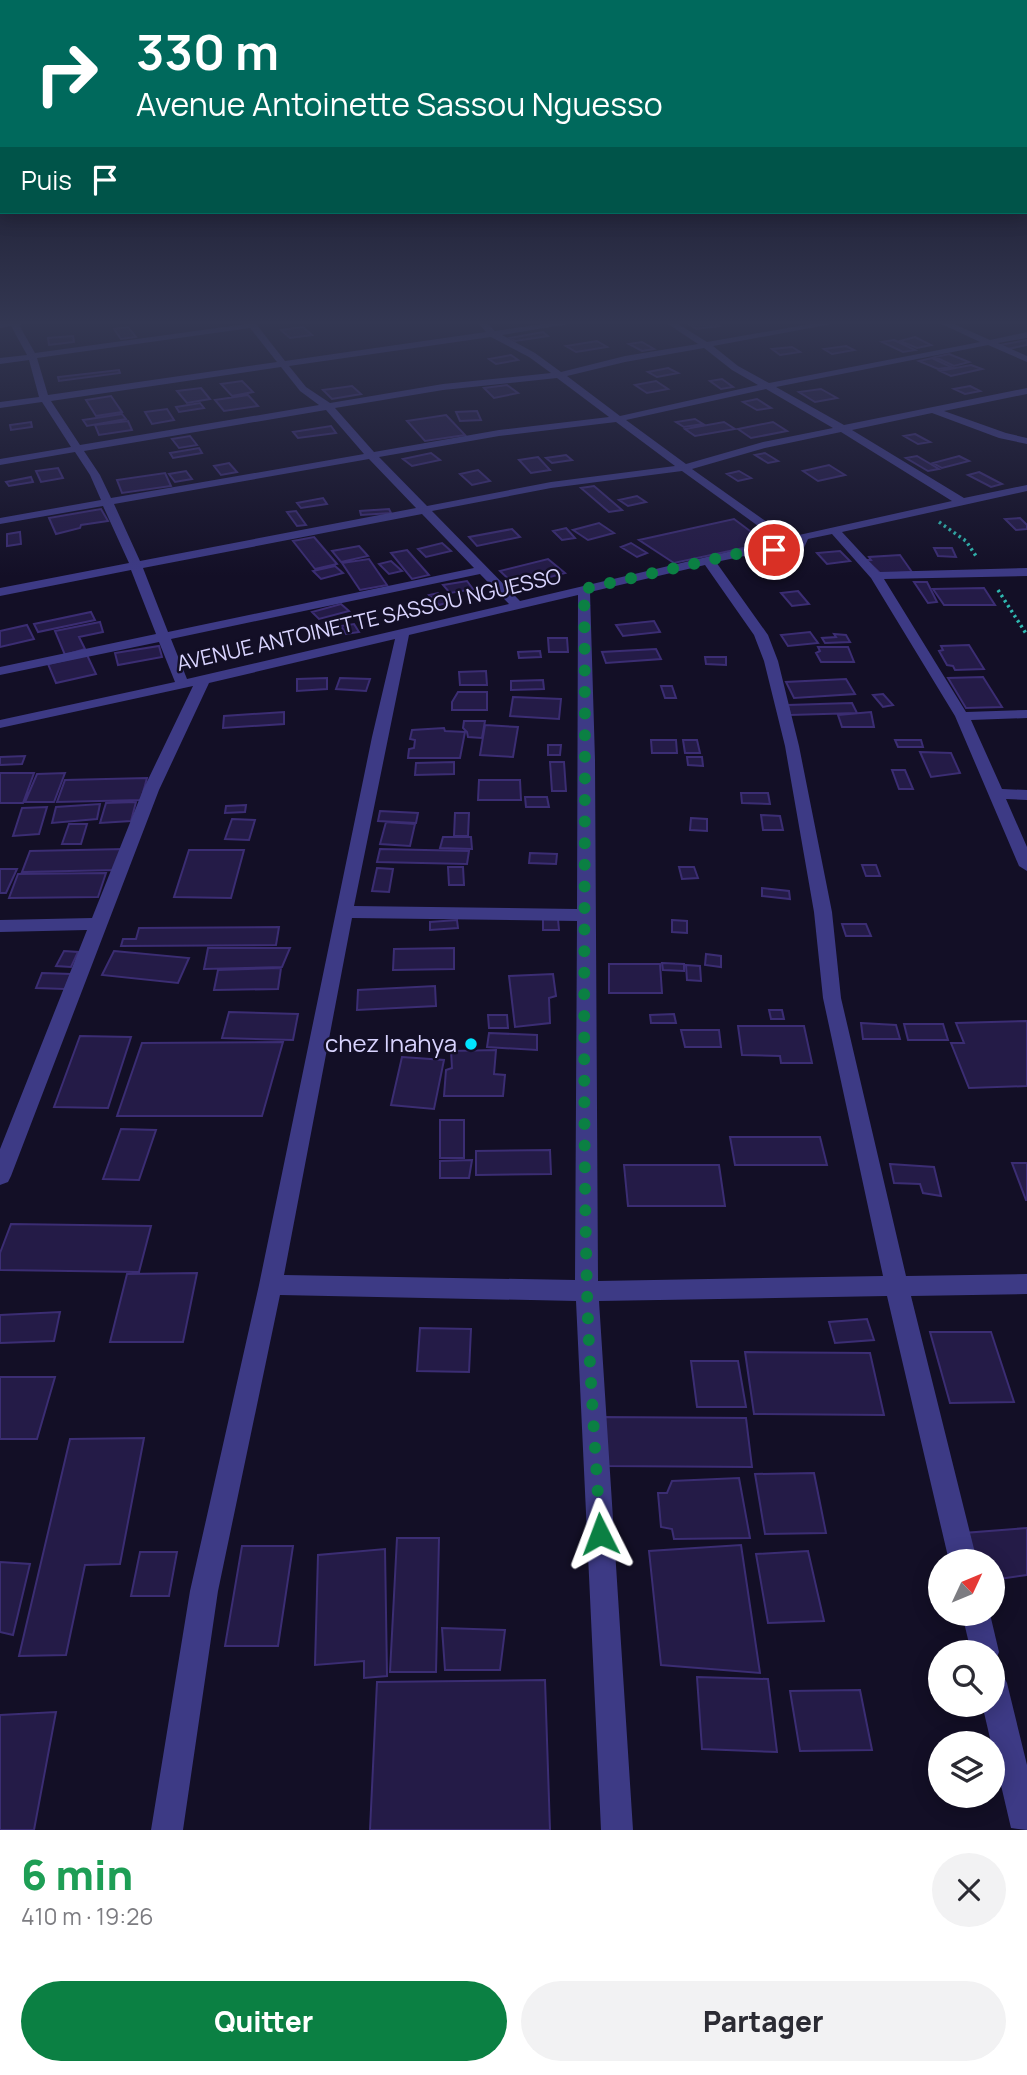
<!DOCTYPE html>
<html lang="fr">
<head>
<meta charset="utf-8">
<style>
  :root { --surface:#fff; --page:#f2f2f3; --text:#2b2b33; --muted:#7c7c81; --accent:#0b8043 }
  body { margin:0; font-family:Manrope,sans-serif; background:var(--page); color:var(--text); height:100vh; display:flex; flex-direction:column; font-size:26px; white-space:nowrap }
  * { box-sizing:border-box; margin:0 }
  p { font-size:23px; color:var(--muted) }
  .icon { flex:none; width:38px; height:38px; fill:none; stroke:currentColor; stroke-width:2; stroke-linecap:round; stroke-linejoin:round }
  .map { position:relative; height:1830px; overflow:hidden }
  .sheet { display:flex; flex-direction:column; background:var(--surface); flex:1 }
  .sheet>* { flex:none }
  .hud { position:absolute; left:0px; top:0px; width:1027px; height:214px; box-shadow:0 4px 18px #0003; background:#00695c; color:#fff; overflow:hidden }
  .needle { width:46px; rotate:46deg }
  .fabs { position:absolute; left:928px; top:1549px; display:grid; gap:14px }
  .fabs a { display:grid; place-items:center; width:77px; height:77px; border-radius:50%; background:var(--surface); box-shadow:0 4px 18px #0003; font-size:35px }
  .pin { position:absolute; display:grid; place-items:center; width:60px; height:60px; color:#fff; margin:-30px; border:4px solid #fff; border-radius:50%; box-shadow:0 2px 7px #0007 }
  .me { position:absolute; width:77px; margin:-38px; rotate:357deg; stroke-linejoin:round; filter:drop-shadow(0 0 5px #0008) }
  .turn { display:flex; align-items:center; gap:24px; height:147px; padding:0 21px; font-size:32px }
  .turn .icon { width:91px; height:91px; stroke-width:2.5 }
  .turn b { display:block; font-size:49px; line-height:60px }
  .then { display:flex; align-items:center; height:66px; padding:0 21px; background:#0003; gap:14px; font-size:26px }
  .round { display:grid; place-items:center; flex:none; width:74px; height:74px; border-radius:37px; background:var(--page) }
  .headline { display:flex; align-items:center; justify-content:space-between; height:119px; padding:0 21px }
  h1 { font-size:42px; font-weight:800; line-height:52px; color:#1e9e55 }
  .button { display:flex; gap:14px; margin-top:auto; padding:14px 21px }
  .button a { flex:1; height:80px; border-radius:42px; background:var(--accent); color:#fff; font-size:28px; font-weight:800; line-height:80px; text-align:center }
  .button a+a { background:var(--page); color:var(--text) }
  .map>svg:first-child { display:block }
</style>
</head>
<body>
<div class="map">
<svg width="1027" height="1830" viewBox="0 0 1027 1830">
  <rect width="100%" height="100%" fill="#130f26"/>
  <path fill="#241b47" stroke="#3b2d73" stroke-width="2" d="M712,321L719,326L696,329L689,324Z
    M128,327L136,337L121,339L114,329Z
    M303,327L312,335L290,338L281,330Z
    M543,332L548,336L515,341L510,338Z
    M73,336L74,342L49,345L48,338Z
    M915,337L931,345L917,348L900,341Z
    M894,340L915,350L903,352L882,342Z
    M1027,340V345L1008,349L1000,345Z
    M597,341L607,347L576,352L566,346Z
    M642,342L654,349L642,351L629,344Z
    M846,346L854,350L832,354L824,349Z
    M792,347L800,352L780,355L772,349Z
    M949,354L969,362L954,366L935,357Z
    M511,355L518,360L496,364L489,359Z
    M932,358L951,367L938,369L919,361Z
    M971,365L982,369L951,376L940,371Z
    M668,368L678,373L657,377L648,372Z
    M119,370L120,373L59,381L58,377Z
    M722,379L733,387L721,389L710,381Z
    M242,381L253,392L232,396L221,384Z
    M656,381L668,389L647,393L635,385Z
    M507,385L518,393L494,398L484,388Z
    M352,386L361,394L332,399L323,390Z
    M970,386L980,391L965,394L954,389Z
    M201,388L210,399L187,403L177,391Z
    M821,389L837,398L815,402L799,392Z
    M248,395L258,406L224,411L215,400Z
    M111,396L122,412L96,416L86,400Z
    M757,399L771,408L757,410L743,402Z
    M200,403L204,408L179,412L176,407Z
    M167,409L174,420L152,424L145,412Z
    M477,411L481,420L460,421L456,412Z
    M122,414L126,419L87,426L83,420Z
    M446,415L465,435L425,441L407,421Z
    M695,419L703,424L684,427L676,422Z
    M128,421L132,430L99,435L95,425Z
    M31,422L32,427L11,430L10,425Z
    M724,422L735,429L695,436L685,429Z
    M773,422L787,431L751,438L738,429Z
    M331,426L336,433L298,438L293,432Z
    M915,434L930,442L918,444L904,436Z
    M190,436L197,445L179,448L172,439Z
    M199,448L202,453L173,458L170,453Z
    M431,453L440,460L412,466L403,459Z
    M765,453L778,461L768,463L755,455Z
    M566,455L572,460L552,463L546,458Z
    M917,456L939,469L928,471L906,458Z
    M959,456L969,461L942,468L933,463Z
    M538,457L550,470L531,473L519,460Z
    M229,463L237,472L221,475L214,466Z
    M829,465L845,475L818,481L803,471Z
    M58,468L63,478L41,482L36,471Z
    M478,470L490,481L472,485L460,474Z
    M186,471L192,479L175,482L169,474Z
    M739,471L751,478L738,481L727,474Z
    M979,472L1002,484L991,487L968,475Z
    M165,473L171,486L122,493L117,480Z
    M31,477L33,482L9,486L6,482Z
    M594,486L622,510L609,512L581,488Z
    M637,496L646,502L628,506L619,500Z
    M323,498L327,504L301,508L297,503Z
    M101,509L108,521L81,525L80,528L56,534L49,518Z
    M389,509L391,513L361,515L360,511Z
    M296,511L306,525L297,526L287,512Z
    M1020,518L1027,525V529L1016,530L1005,519Z
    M734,519L766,543L674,563L639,540Z
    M599,523L614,533L588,540L573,530Z
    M566,528L575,538L562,540L553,531Z
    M512,529L520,537L477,546L469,537Z
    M20,532L21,544L7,546V534Z
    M314,537L337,564L315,569L293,541Z
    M442,543L451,551L426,557L418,549Z
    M631,543L647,553L637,557L621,547Z
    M359,546L368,556L341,562L332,551Z
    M934,548H952L956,557L938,556Z
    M407,550L429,575L412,579L391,553Z
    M840,551L850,561L827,564L817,553Z
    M900,555L912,572L881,574L866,560H871L869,557Z
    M369,559L387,585L360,590L342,563Z
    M548,559L565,573L516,586L500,571Z
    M391,561L402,571L389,574L379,564Z
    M335,566L343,573L321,579L313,571Z
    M467,581L473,589L450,593L443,585Z
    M914,582H927L937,602L928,603Z
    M984,588L995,605H944L933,589Z
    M798,591L809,604L792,606L781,593Z
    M438,593L449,602L439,605L429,595Z
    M341,604L349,611L319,619L312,612Z
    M91,612L95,620L38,632L34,624Z
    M654,621L660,632L623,636L616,625Z
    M100,622L103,632L79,637L85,649L65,655L55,631Z
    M354,624L359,632L346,634L341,626Z
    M27,625L34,639L0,647V631Z
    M810,632L818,643L788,646L781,635Z
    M834,634L846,635L850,642L825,643L822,638L836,637Z
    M548,638H567L568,652H549Z
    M969,645L984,669L955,670L953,666L947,665L939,651L943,650L941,646Z
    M159,646L162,657L118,665L115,653Z
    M818,647H848L854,662H821L816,653L820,651Z
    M656,649L661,659L606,663L602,652Z
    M540,651L541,657L519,658L518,652Z
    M87,655L96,674L56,683L48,664Z
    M705,657H726V665L706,664Z
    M486,671L487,685H460L459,672Z
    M983,677L1002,707L966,708L948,678Z
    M327,678V689L297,691V679Z
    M340,678L370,679L366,691L336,689Z
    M846,679L855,694L794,698L786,682Z
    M543,680L544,689L511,690V681Z
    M661,686H672L676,698H665Z
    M458,692H487V710H452V702Z
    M883,694L893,705L883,707L873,695Z
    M513,697L561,699L559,719L510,716Z
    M852,703L857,713L790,715L788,705Z
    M284,712V724L223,728L224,716Z
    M871,712L874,727H842L838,715Z
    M464,721H485L482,738L468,737L467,732L463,728Z
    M485,725L518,727L513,757L480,755Z
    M444,728L445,731L465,732L460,758H408L409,749L414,748L415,740L410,739L412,730Z
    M651,740H676L677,753H652Z
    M683,740H697L700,753H685Z
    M895,740H921L923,747H898Z
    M548,745H561L560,755H548Z
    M920,752L951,753L960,773L931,777Z
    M25,756L22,764L0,765V757Z
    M687,757H702L703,766L688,765Z
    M454,762V774L415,775L416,763Z
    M550,762H564L566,791H552Z
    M892,770H905L913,789H899Z
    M0,773H34L23,803H0Z
    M65,773L54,802H25L37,774Z
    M147,778L141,800L57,802L65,780Z
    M479,780H520L521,800H478Z
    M741,793H768L770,804L742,803Z
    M525,797H547L549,807H526Z
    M136,802L131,821L100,823L106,803Z
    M100,804L97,819L52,823L56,807Z
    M246,805L245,812L225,813L226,806Z
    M47,807L39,834L13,836L22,808Z
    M380,811L418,813L416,823L378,821Z
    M455,813H469L468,836H454Z
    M761,815L780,816L783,830H763Z
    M691,818L707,819V831L690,830Z
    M232,819L255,820L249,840L225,839Z
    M386,822L415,824L410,846L380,844Z
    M69,824H87L81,844H62Z
    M443,837H471L472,849L440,848Z
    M124,849L118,870L22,872L30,851Z
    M380,849L469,851L467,864L377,862Z
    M189,850H244L231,898L174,897Z
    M530,853L557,854L556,864L529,863Z
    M862,865H876L880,876H866Z
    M448,867H463L464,885H449Z
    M679,867H694L698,878L682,879Z
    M377,868L393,869L389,892L372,891Z
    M0,869H17L6,893H0Z
    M106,873L98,897L9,898L18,874Z
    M762,888L789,891L790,899L762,896Z
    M543,919H558L559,930H543Z
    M457,920L458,928L430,930V922Z
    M672,920L687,921V933L672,932Z
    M842,924H866L871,936H846Z
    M279,927L276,945L121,946L123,939H136L139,928Z
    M208,948H290L282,967L204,969Z
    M454,948V969L393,970L394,949Z
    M64,951L78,952L71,967L56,966Z
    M114,951L189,958L178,983L102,975Z
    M706,954L721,956V967L705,965Z
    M662,963L684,964V971L663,970Z
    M609,964H660L662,993H609Z
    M686,965L700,966L701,981L687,980Z
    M281,968L278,989L214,990L218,970Z
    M42,973L71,974L65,989L36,988Z
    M553,974L556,996L549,998L550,1023L515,1027L509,976Z
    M435,986L436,1006L357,1010L358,990Z
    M769,1010H782L784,1019H771Z
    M229,1012L298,1014L293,1040L222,1038Z
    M674,1014L676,1023H651L650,1015Z
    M488,1015H507L508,1028H489Z
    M1027,1021V1086L969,1088L951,1043H964L956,1023Z
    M861,1023L896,1025L900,1039H863Z
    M904,1024H943L948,1040H908Z
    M738,1026H804L812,1063H781L780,1056L742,1055Z
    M681,1030H719L721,1047H685Z
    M489,1033L537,1035V1050L487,1047Z
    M80,1036L131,1037L108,1108L54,1107Z
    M283,1042L262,1116H117L142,1043Z
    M496,1050L494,1074L505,1075L503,1096H444L446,1070L452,1068L451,1051Z
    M402,1057L444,1060L434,1109L391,1105Z
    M440,1120H464V1158H440Z
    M121,1129L156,1130L139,1180L103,1179Z
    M730,1137H820L827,1165H735Z
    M550,1150L551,1174L476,1175V1151Z
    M472,1160L469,1178H440V1161Z
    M1012,1163H1027V1200H1026Z
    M890,1164L934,1167L941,1196L923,1193L920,1184L894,1183Z
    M624,1165H719L725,1206H628Z
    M11,1224L151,1226L139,1272L0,1270V1253Z
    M197,1273L183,1342H110L127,1274Z
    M60,1312L54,1341L0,1343V1315Z
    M867,1319L874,1340L835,1343L829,1322Z
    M420,1328L471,1329L469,1372L417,1371Z
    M930,1332H991L1014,1402L950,1403Z
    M745,1352L870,1353L884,1415L754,1414Z
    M691,1361H738L746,1407H697Z
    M0,1377H55L37,1439H0Z
    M603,1417L746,1418L752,1467L605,1466Z
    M144,1438L120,1564L85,1565L66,1655L19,1656L70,1439Z
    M814,1473L826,1533L765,1534L755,1474Z
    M739,1478L750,1538L674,1539L672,1529L661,1527L658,1493H667L672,1481Z
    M1027,1528V1575L992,1580V1561H974L964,1533Z
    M397,1538H439L436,1672H390Z
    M741,1545L760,1673L661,1665L649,1551Z
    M242,1546H293L278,1646H225Z
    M385,1549L387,1676L364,1678V1661L315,1665L318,1555Z
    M808,1551L824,1621L768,1623L756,1554Z
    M140,1552H177L169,1596H131Z
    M0,1562L30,1564L13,1635L0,1632Z
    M442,1628L505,1630L500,1670H445Z
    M697,1677L768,1679L777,1752L702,1749Z
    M545,1680L550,1830H370L377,1682Z
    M860,1690L872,1750L800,1751L790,1691Z
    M56,1712L34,1830H0V1715Z"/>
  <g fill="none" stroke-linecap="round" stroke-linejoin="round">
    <path stroke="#2fb8b0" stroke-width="3.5" stroke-dasharray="2.5 3.5" stroke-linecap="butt" d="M939,522L966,541L976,556
      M998,590L1027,635"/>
    <path fill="#3d3a85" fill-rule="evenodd" d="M8,320H41L19,325L35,353L246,324L244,320H253L285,361L486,332L475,320H484L495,331L570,320H593L502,335L535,353L561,372L625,356L698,344L662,320H672L707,342L833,320H853L713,346L738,366L769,383L980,342L933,320H945L990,340L1027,332V338L998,343L1027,356V362L988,345L776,387L844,425L1027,388V394L944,411L1006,433L1027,438V444L999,438L932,413L852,430L964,498L1027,485V491L842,532L879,572L1027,568V576L884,579L966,712L1027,710V718L971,720L1002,789L1027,790V800L1006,799L1027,847V871L1019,866L955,716L871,578L832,534L808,539L802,552L798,553L749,555L716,562L768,635L778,661L799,746L832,912L841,998L906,1276L1027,1274V1294L911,1296L977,1561H949L887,1296L599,1301L633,1830H601L576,1301L280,1295L218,1591L183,1830H151L190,1591L259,1285L372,737L395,639L209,683L159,790L11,1176L8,1182L0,1185V1149L87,930L0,932V920L92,918L143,790L193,686L0,728V720L175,682L159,642L0,675V667L156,634L131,570L0,596V588L129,563L103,506L0,524V518L101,500L90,475L75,452L0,465V459L71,447L42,402L0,408V402L39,397L29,360L0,364V358L27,355L11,326L0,328V322ZM250,328L277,362L48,395L37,358ZM491,337L529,357L551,373L443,384L330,403L306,387L289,366ZM704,348L732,370L758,385L620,416L567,376L625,362ZM281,367L300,391L319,405L80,445L51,401ZM557,378L609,417L499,430L374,452L335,408L443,390ZM766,389L833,428L763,442L686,464L626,420ZM326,410L364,454L111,498L100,475L84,451ZM616,422L675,466L551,482L427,506L379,457L499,436ZM841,432L952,501L799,535L795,542L692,469L765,448ZM369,459L416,508L140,561L114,504ZM682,471L786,546L749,547L520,601L432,511L551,488ZM422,514L474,568L168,632L143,568ZM705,565L754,635L764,661L785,746L814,912L823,998L883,1276L598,1281L595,760L590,592ZM480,574L509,604L187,679L171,639ZM578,595L577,909L354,906L409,635ZM352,918L577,921L575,1280L284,1275Z
      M962,1614H990L999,1652L995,1662L992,1663V1652H971Z
      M992,1669L1002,1673L1007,1683L1027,1765V1830L1011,1828L982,1704H992Z"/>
  </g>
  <linearGradient id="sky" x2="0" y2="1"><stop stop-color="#0a0815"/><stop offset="0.56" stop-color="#333752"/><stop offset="1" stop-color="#333752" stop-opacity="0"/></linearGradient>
  <rect width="1027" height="576" fill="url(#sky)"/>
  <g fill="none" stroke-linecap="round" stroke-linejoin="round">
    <path stroke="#0b8043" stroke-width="12" stroke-dasharray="0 21.6" d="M600,1534C596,1452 589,1371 587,1290C581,1056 587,823 584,589L749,551L774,550"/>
  </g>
  <circle fill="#00e5ff" stroke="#130f26" stroke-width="2.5" cx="471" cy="1044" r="7"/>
  <g text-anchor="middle" stroke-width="5" stroke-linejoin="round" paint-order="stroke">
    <g font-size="21" fill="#d9d4ff" stroke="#130f26">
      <text transform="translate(369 620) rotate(-13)" y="7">AVENUE ANTOINETTE SASSOU NGUESSO</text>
    </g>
    <g font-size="24" fill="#d9d4ff" stroke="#130f26" text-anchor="end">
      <text x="457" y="1052">chez Inahya</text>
    </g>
  </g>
</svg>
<div class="fabs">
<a><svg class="needle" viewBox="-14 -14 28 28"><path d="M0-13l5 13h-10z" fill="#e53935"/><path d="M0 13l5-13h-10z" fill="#7c7c81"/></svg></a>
<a><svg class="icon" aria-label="search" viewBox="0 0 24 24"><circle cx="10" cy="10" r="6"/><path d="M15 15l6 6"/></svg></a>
<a><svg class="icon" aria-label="layers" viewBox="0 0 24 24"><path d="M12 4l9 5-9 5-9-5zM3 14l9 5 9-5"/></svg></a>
</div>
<div class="pin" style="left:774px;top:550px;background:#d93025"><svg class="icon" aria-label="arrive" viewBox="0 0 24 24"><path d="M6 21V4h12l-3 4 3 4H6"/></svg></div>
<svg class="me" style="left:600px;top:1534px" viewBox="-20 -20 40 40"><path d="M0-17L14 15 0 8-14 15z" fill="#0b8043" stroke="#fff" stroke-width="4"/></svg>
<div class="hud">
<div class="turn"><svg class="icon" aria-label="right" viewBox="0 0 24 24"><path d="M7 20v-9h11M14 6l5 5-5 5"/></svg><div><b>330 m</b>Avenue Antoinette Sassou Nguesso</div></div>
<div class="then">Puis<svg class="icon" aria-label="arrive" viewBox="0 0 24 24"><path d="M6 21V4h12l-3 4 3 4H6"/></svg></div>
</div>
</div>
<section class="sheet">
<div class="headline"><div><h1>6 min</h1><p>410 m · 19:26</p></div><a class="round"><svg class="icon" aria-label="close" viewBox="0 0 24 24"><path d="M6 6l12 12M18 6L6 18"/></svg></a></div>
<div class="button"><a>Quitter</a><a>Partager</a></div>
</section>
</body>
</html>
